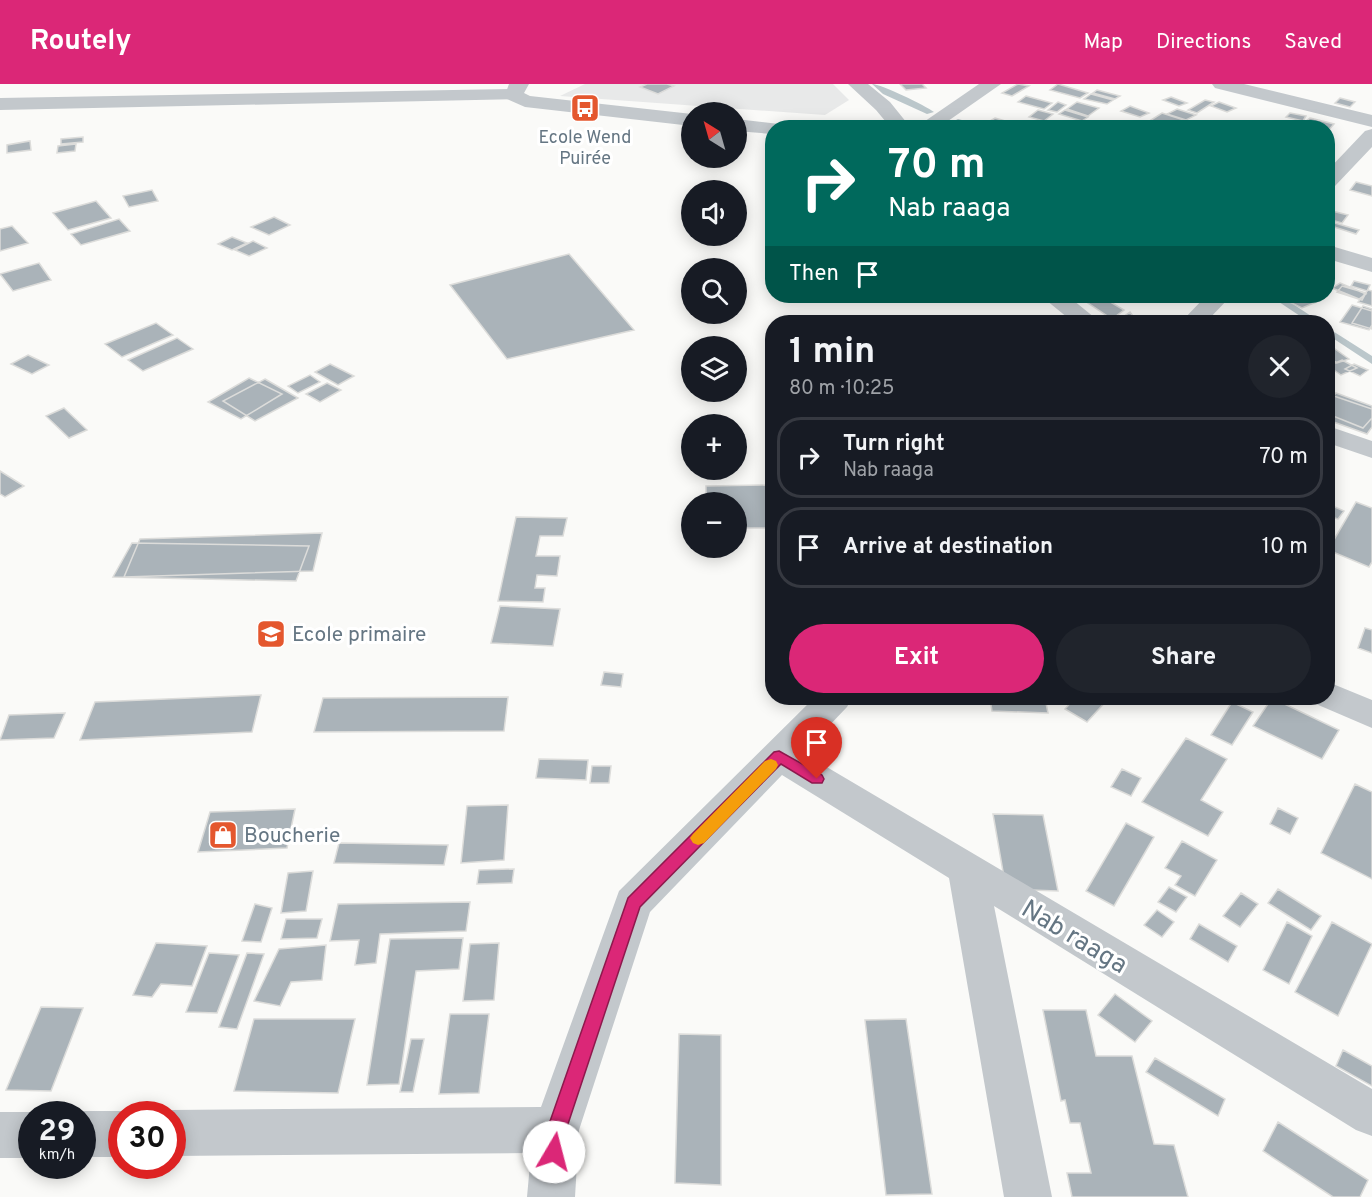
<!DOCTYPE html>
<html lang="en">
<head>
<meta charset="utf-8">
<style>
  :root { --surface:#171b24; --page:#20242c; --text:#f1f3f6; --muted:#9ea1a6; --line:#363941; --accent:#db2777 }
  body { margin:0; font-family:Overpass,sans-serif; background:var(--page); color:var(--text); height:100vh; display:flex; flex-direction:column; font-size:22px; white-space:nowrap }
  * { box-sizing:border-box; margin:0 }
  p { font-size:20px; color:var(--muted) }
  .icon { flex:none; width:33px; height:33px; fill:none; stroke:currentColor; stroke-width:2; stroke-linecap:round; stroke-linejoin:round }
  .map { position:relative; flex:1; overflow:hidden }
  .side { position:absolute; left:765px; top:231px; width:570px; height:390px; display:flex; flex-direction:column; background:var(--surface); border-radius:24px; box-shadow:0 3px 15px #0003 }
  .side>* { flex:none }
  .banner { position:absolute; left:765px; top:36px; width:570px; height:183px; border-radius:24px; box-shadow:0 3px 15px #0003; background:#00695c; color:#fff; overflow:hidden }
  .needle { width:39px; rotate:323deg }
  .controls { position:absolute; left:681px; top:18px; display:grid; gap:12px }
  .controls a { display:grid; place-items:center; width:66px; height:66px; border-radius:50%; background:var(--surface); box-shadow:0 3px 15px #0003; font-size:30px }
  .speed { position:absolute; left:18px; top:1017px; display:flex; gap:12px; font-size:30px; font-weight:700; text-align:center }
  .speed>* { display:grid; place-content:center; width:78px; height:78px; border-radius:50%; background:var(--surface); box-shadow:0 3px 15px #0003; line-height:1 }
  .speed small { font-size:15px; font-weight:400 }
  .speed .limit { border:9px solid #d22; background:#fff; color:#111 }
  .pin { position:absolute; display:grid; place-items:center; width:51px; height:51px; color:#fff; margin:-62px -26px; border-radius:50% 50% 50% 0; rotate:-45deg; box-shadow:0 0 6px #0007 }
  .pin .icon { rotate:45deg }
  .me { position:absolute; width:66px; margin:-33px; rotate:8deg; stroke-linejoin:round; filter:drop-shadow(0 0 4px #0008) }
  .turn { display:flex; align-items:center; gap:21px; height:126px; padding:0 24px; font-size:27px }
  .turn .icon { width:78px; height:78px; stroke-width:2.5 }
  .turn b { display:block; font-size:42px; line-height:51px }
  .then { display:flex; align-items:center; height:57px; padding:0 24px; background:#0003; gap:12px; font-size:22px }
  .round { display:grid; place-items:center; flex:none; width:63px; height:63px; border-radius:32px; background:var(--page) }
  .summary { display:flex; align-items:center; justify-content:space-between; height:102px; padding:0 24px }
  h1 { font-size:36px; font-weight:700; line-height:45px }
  .cta { display:flex; gap:12px; margin-top:auto; padding:12px 24px }
  .cta a { flex:1; height:69px; border-radius:36px; background:var(--accent); color:#fff; font-size:24px; font-weight:700; line-height:69px; text-align:center }
  .cta a+a { background:var(--page); color:var(--text) }
  ul { padding:0; list-style:none }
  li { display:flex; align-items:center; gap:18px; height:81px; margin:0 12px 9px; padding:0 12px; border:3px solid var(--line); border-radius:24px }
  li div { flex:1 }
  li b { display:block; font-size:22px }
  li em { font-style:normal }
  header { display:flex; align-items:center; gap:36px; box-sizing:border-box; height:84px; padding:0 30px; background:var(--accent); color:#fff }
  header strong { font-size:28px }
  nav { display:flex; gap:33px; margin-inline-start:auto; font-size:21px }
  .map>svg:first-child { display:block }
</style>
</head>
<body>
<header>
<strong>Routely</strong>
<nav><a>Map</a><a>Directions</a><a>Saved</a></nav>
</header>
<div class="map">
<svg width="1372" height="1113" viewBox="0 0 1372 1113">
  <rect width="100%" height="100%" fill="#fafaf8"/>
  <path fill="#e8e9e9" d="M585,0H833L849,16L825,31L560,12Z"/>
  <g fill="none" stroke-linecap="round" stroke-linejoin="round">
    <path fill="#bbc7cb" fill-rule="evenodd" d="M872,0C881,0 926,22 934,28L927,30L883,10Z
      M958,35L985,42L986,44H972L955,39L954,37Z
      M1270,212H1281L1320,238H1309Z
      M1328,244L1372,272V280L1328,251Z"/>
  </g>
  <path fill="#aab3b9" stroke="#dcdcda" stroke-width="1.5" d="M647,0H667L674,2L658,10L640,3Z
    M900,0H922L926,4L906,6Z
    M1018,0L1029,2L1012,12L1002,9Z
    M1058,0L1088,9L1080,14L1050,6Z
    M1097,6L1120,12L1115,15L1093,9Z
    M1091,10L1113,16L1107,20L1084,15Z
    M1026,12L1052,19L1044,25L1018,18Z
    M1171,13L1187,19L1179,22L1163,16Z
    M1340,14L1355,18L1350,23L1335,19Z
    M1205,16L1214,18L1197,29L1188,26Z
    M1058,18L1066,21L1057,28L1048,26Z
    M1077,18L1099,24L1088,32L1067,25Z
    M1219,18L1236,24L1227,28L1211,22Z
    M1130,22L1149,29L1140,33L1121,27Z
    M1177,25L1196,31L1186,36L1167,30Z
    M1038,26L1053,30L1044,37L1029,33Z
    M1065,26L1088,33L1082,37L1059,30Z
    M1162,29L1187,37L1175,43L1151,36Z
    M1290,29L1306,32L1303,37L1286,33Z
    M995,34L1012,39L1004,44L985,40Z
    M1310,34L1334,40L1328,47V44L1301,41Z
    M83,53V58L61,60V55Z
    M30,57L31,66L7,69V61Z
    M76,60L75,67L57,69L58,62Z
    M1356,98L1372,102V112L1350,106Z
    M152,106L158,117L129,123L123,112Z
    M96,117L111,134L68,146L53,129Z
    M1328,126L1348,131L1342,139L1328,135Z
    M274,133L290,141L269,151L251,143Z
    M119,135L130,147L81,161L71,150Z
    M1328,137L1359,146L1356,150L1328,141Z
    M12,142L28,159L0,167V145Z
    M232,153L247,159L232,166L218,160Z
    M253,157L267,164L249,172L235,166Z
    M569,170L634,246L507,275L450,201Z
    M39,179L51,196L13,207L0,190Z
    M1354,197L1370,201L1367,207L1351,202Z
    M1340,199L1366,210L1359,215L1332,204Z
    M1342,202L1366,209L1362,216L1337,208Z
    M1368,206L1372,207V222L1358,218Z
    M1277,212H1308L1319,217L1302,224Z
    M1286,212H1314L1296,217Z
    M1102,213L1124,226L1112,235L1085,217Z
    M1352,221L1372,227V241L1369,246L1340,238Z
    M1363,222L1372,225V245L1352,239Z
    M1130,228L1137,238H1116Z
    M156,239L173,251L122,273L105,260Z
    M177,254L193,265L143,287L128,276Z
    M1328,260L1349,275L1337,279L1328,272Z
    M28,271L49,281L32,290L11,280Z
    M1342,276L1357,284L1341,291L1328,282Z
    M330,280L354,292L338,301L315,288Z
    M1354,280L1368,286L1360,292L1345,285Z
    M310,291L320,298L298,309L288,302Z
    M249,294L282,310L241,335L208,318Z
    M265,295L298,314L255,337L223,317Z
    M327,299L341,306L320,318L306,310Z
    M1336,309L1372,322V334L1363,344L1328,330V318Z
    M1328,310L1372,325V343L1367,350L1328,336Z
    M64,324L87,346L69,354L46,332Z
    M0,387L24,402L5,413L0,410Z
    M772,401V444H741L742,458H736V418H706V402Z
    M1356,418L1372,424V478L1369,483L1328,466Z
    M1328,420L1344,427L1338,435L1328,432Z
    M516,433L567,434L563,452H540L536,472H560L557,492L537,491L535,504H545L543,518L498,517Z
    M322,449L313,487L124,493L140,455Z
    M132,459L309,462L296,497L113,493Z
    M500,522L560,525L553,562L491,559Z
    M1365,544L1372,546V569L1358,564Z
    M604,588L623,590L621,603L601,601Z
    M261,611L252,648L80,656L95,618Z
    M508,613L504,647L314,648L323,614Z
    M990,614H1045L1048,629L992,627Z
    M1075,614H1109L1087,638L1065,625Z
    M1272,614L1339,646L1322,675L1253,642Z
    M1232,618L1253,628L1232,661L1211,651Z
    M65,629L54,654L0,656L9,631Z
    M1186,654L1227,675L1201,716L1223,728L1208,752L1142,718Z
    M539,675L588,676L586,696L536,694Z
    M592,682H611L609,699H590Z
    M1122,685L1141,694L1131,712L1111,703Z
    M1355,700L1372,708V795L1321,769Z
    M508,721L504,776L461,779L467,722Z
    M1278,724L1298,734L1290,750L1270,740Z
    M295,725L287,764L198,768L210,728Z
    M993,730L1043,731L1058,807L1006,805Z
    M1126,739L1154,753L1114,822L1086,807Z
    M1182,757L1217,776L1195,812L1175,801L1181,792L1165,784Z
    M339,759L448,761L444,781L334,779Z
    M514,785L512,799L477,800L479,786Z
    M313,787L306,827L281,829L288,789Z
    M1169,803L1187,813L1176,828L1158,818Z
    M1278,805L1321,832L1311,846L1268,819Z
    M1241,809L1258,820L1240,843L1223,832Z
    M470,818L466,847L380,850L376,879L355,881L359,856L330,857L338,820Z
    M255,820L272,824L261,858L242,857Z
    M1157,826L1174,838L1162,853L1144,841Z
    M286,835H322L317,854L281,855Z
    M1287,838L1312,852L1289,900L1263,886Z
    M1332,838L1372,860L1338,932L1295,908Z
    M1199,840L1237,862L1228,878L1190,855Z
    M463,854L459,885L416,887L399,1000L367,1001L390,855Z
    M156,859L207,862L192,902L161,900L152,913L133,911Z
    M499,859L494,916L463,917L470,860Z
    M326,861L322,896L291,898L280,922L254,917L279,865Z
    M209,869L239,871L217,929L186,928Z
    M247,869L264,870L237,945L219,943Z
    M1115,910L1152,937L1135,958L1098,931Z
    M41,923L83,924L51,1007L6,1006Z
    M1043,926H1086L1096,972H1132L1154,1060L1174,1061L1188,1113H1072L1067,1089H1091L1080,1039H1070L1065,1016L1061,1017Z
    M450,930H489L479,1009L439,1010Z
    M254,935H355L338,1009L234,1007Z
    M906,935L932,1110L886,1111L865,936Z
    M679,950L721,951V1101L675,1099Z
    M411,955H424L413,1008H400Z
    M1343,966L1372,982V1002L1336,982Z
    M1155,974L1225,1015L1218,1032L1146,988Z
    M1278,1038L1368,1096L1360,1113H1333L1263,1067Z"/>
  <g fill="none" stroke-linecap="round" stroke-linejoin="round">
    <path fill="#c3c8cc" fill-rule="evenodd" d="M979,0H1001L938,44H915Z
      M1212,0H1244L1372,31V43L1215,4Z
      M514,5L521,7L523,11L521,15L0,26V14Z
      M1372,45V63L1335,102L1328,104V86L1365,47Z
      M1041,212H1068L1100,238H1073Z
      M1206,212H1231L1206,238H1181Z
      M1328,342L1372,357V374L1328,359Z
      M1328,598L1372,616V644L1316,620L1312,614H1328Z
      M814,614H852L847,623L803,669L1372,1005V1052L1356,1046L994,822L1052,1113H1004L949,794L782,691L650,828L579,1046L575,1113H527L531,1069L172,1072V1030H162L172,1026L541,1023L619,807Z
      M82,1027H122L130,1030H122V1073H82V1030H74Z
      M0,1028H32L38,1030H32V1074H0Z"/>
    <path fill="#c3c8cc" fill-rule="evenodd" d="M509,0H529L524,9L530,12L692,30V42L525,23L507,15L505,11Z
      M848,0H868L890,18L911,44H891L876,26Z
      M736,35L779,40L781,44H772V50L736,47Z
      M1328,161L1372,174V188L1328,175Z"/>
  </g>
  <path fill="#db2777" stroke="#8e194d" stroke-width="1.5" d="M779,667L822,691L824,695L822,699H812L781,680L640,823L566,1046L561,1075L554,1078L548,1075L545,1068L547,1046L628,814L774,668Z"/>
  <path fill="#f59e0b" d="M771,675L776,677L778,681L776,685L704,759L698,761L693,759L690,754L693,750L765,677Z"/>
  <defs>
    <g id="bus-square" transform="scale(1.5)"><rect x="-9" y="-9" width="18" height="18" rx="4" fill="#e4572e" stroke="#fff"/><path d="M-5-6H5V4H4V6H2V4H-2V6H-4V4H-5ZM-3.5-4V0h7V-4ZM-3.5 1.2v1.5H-2V1.2ZM2 1.2v1.5H3.5V1.2Z" fill="#fff"/></g>
    <g id="school-square" transform="scale(1.5)"><rect x="-9" y="-9" width="18" height="18" rx="4" fill="#e4572e" stroke="#fff"/><path d="M0-5L7-2L0 1L-7-2ZM-4 1L0 2.5L4 1V4Q0 6-4 4Z" fill="#fff"/></g>
    <g id="shop-square" transform="scale(1.5)"><rect x="-9" y="-9" width="18" height="18" rx="4" fill="#e4572e" stroke="#fff"/><path d="M-5-2.5h2.3a2.7 3.5 0 0 1 5.4 0H5L5.5 6h-11ZM-1.5-2.5h3a1.5 2.3 0 0 0-3 0Z" fill="#fff"/></g>
  </defs>
  <g fill-rule="evenodd">
    <use href="#bus-square" x="585" y="24"/>
    <use href="#school-square" x="271" y="550"/>
    <use href="#shop-square" x="223" y="751"/>
  </g>
  <g text-anchor="middle" stroke-width="6" stroke-linejoin="round" paint-order="stroke">
    <g font-size="18" fill="#657683" stroke="#fff">
      <text x="585" y="59">Ecole Wend<tspan x="585" dy="21">Puirée</tspan></text>
    </g>
    <g font-size="21" fill="#657683" stroke="#fff" text-anchor="start">
      <text x="292" y="557">Ecole primaire</text>
      <text x="244" y="758">Boucherie</text>
    </g>
    <g font-size="26" fill="#657683" stroke="#fff">
      <text transform="translate(1075 852) rotate(31)" y="9">Nab raaga</text>
    </g>
  </g>
</svg>
<div class="controls">
<a><svg class="needle" viewBox="-14 -14 28 28"><path d="M0-13l5 13h-10z" fill="#e53935"/><path d="M0 13l5-13h-10z" fill="#9ea1a6"/></svg></a>
<a><svg class="icon" aria-label="sound" viewBox="0 0 24 24"><path d="M4 9h4l5-4v14l-5-4H4zM17 9q2 3 0 6"/></svg></a>
<a><svg class="icon" aria-label="search" viewBox="0 0 24 24"><circle cx="10" cy="10" r="6"/><path d="M15 15l6 6"/></svg></a>
<a><svg class="icon" aria-label="layers" viewBox="0 0 24 24"><path d="M12 4l9 5-9 5-9-5zM3 14l9 5 9-5"/></svg></a>
<a>+</a>
<a>−</a>
</div>
<div class="speed"><div>29<small>km/h</small></div><div class="limit">30</div></div>
<div class="pin" style="left:817px;top:695px;background:#d93025"><svg class="icon" aria-label="arrive" viewBox="0 0 24 24"><path d="M6 21V4h12l-3 4 3 4H6"/></svg></div>
<svg class="me" style="left:554px;top:1068px" viewBox="-20 -20 40 40"><circle r="19" fill="#fff"/><path d="M0-13L10 11 0 6-10 11z" fill="#db2777"/></svg>
<div class="banner">
<div class="turn"><svg class="icon" aria-label="right" viewBox="0 0 24 24"><path d="M7 20v-9h11M14 6l5 5-5 5"/></svg><div><b>70 m</b>Nab raaga</div></div>
<div class="then">Then<svg class="icon" aria-label="arrive" viewBox="0 0 24 24"><path d="M6 21V4h12l-3 4 3 4H6"/></svg></div>
</div>
<section class="side">
<div class="summary"><div><h1>1 min</h1><p>80 m · 10:25</p></div><a class="round"><svg class="icon" aria-label="close" viewBox="0 0 24 24"><path d="M6 6l12 12M18 6L6 18"/></svg></a></div>
<ul>
<li><svg class="icon" aria-label="right" viewBox="0 0 24 24"><path d="M7 20v-9h11M14 6l5 5-5 5"/></svg><div><b>Turn right</b><p>Nab raaga</p></div><em>70 m</em></li>
<li><svg class="icon" aria-label="arrive" viewBox="0 0 24 24"><path d="M6 21V4h12l-3 4 3 4H6"/></svg><div><b>Arrive at destination</b></div><em>10 m</em></li>
</ul>
<div class="cta"><a>Exit</a><a>Share</a></div>
</section>
</div>
</body>
</html>
